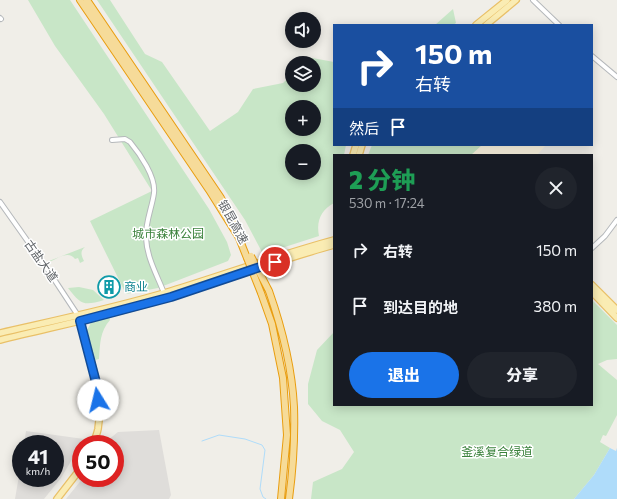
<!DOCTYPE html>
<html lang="zh">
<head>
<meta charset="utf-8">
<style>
  :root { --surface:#171b24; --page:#20242c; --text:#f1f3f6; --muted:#9ea1a6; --accent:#1a73e8 }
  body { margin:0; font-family:Commissioner,"Noto Sans SC",sans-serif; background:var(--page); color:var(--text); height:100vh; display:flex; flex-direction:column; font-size:15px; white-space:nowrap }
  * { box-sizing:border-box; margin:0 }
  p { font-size:13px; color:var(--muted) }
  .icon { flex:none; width:22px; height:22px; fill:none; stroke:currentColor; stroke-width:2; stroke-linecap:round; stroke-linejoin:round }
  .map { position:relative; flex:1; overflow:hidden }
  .details { position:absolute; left:333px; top:154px; width:260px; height:252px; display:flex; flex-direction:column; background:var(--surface); border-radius:0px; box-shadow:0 2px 10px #0003 }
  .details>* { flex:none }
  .guide { position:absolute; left:333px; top:24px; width:260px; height:122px; border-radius:0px; box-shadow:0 2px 10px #0003; background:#1a4fa0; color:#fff; overflow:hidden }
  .controls { position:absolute; left:285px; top:12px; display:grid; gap:8px }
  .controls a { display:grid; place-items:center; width:36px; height:36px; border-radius:50%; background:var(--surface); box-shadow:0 2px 10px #0003; font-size:20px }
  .speed { position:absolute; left:12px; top:435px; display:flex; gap:8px; font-size:20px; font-weight:700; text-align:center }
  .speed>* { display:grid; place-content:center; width:52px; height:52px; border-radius:50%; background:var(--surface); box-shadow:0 2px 10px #0003; line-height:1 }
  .speed small { font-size:10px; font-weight:400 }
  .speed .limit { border:6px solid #d22; background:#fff; color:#111 }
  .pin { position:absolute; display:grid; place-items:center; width:34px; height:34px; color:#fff; margin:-17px; border:2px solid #fff; border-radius:50%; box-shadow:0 1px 4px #0007 }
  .me { position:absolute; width:44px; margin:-22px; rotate:351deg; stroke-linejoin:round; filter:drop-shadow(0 0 3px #0008) }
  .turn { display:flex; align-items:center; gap:14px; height:84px; padding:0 16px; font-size:18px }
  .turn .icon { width:52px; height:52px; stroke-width:2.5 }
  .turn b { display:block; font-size:28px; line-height:34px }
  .then { display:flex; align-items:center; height:38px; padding:0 16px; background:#0003; gap:8px; font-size:15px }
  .round { display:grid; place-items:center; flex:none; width:42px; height:42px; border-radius:21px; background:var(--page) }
  .summary { display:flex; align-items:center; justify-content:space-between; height:68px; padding:0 16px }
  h1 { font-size:24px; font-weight:800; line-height:30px; color:#1e9e55 }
  .primary-button { display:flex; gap:8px; margin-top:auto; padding:8px 16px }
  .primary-button a { flex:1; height:46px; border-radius:24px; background:var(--accent); color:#fff; font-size:16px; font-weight:800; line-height:46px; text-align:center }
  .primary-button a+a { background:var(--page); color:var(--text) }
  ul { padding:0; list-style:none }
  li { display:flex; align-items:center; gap:12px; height:56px; padding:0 16px }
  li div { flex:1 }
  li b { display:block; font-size:15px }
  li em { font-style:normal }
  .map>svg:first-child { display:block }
</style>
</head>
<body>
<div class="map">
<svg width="617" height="499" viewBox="0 0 617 499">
  <rect width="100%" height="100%" fill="#f0eee8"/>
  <path fill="#fcf5e1" d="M416,145H546L537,155H413Z"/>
  <path fill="#dfddda" d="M159,430L171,495L169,499H66L83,478H115V444H103L118,432Z
    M26,431L84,439L61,478L44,499H15L21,464V478H55V444H24Z"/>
  <path fill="#c8e6c7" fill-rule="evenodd" d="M28,0H70L209,209L227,242L231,255L228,261L158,288L126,294L90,221L152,191L104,114L55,46Z
    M97,0H110L145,54L162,62L210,131L238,112L253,89L283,83L292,74V85H314V63H302L307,57L334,62V145H346L344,155H334V203C321,210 316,221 319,236L263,254L245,220ZM292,107H314V129H292ZM292,151H314V173H292Z
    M453,9L456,23L453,25H435Z
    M372,145H482L471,155H368Z
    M85,247C80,251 81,255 84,261L80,263L78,258L75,259C69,250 58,258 49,262V261Z
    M79,287L93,290L104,300C84,306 81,305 68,288Z
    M592,300L617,325V359L607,360L598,364L617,380V415L606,436L603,435L600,442L610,448L594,475L574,499H311L313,482L342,469L354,452L340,430L322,421L308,404V384L317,350L334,332V405H592Z
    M109,317L110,320C100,331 100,344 99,359L95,360L87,330L92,321Z"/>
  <path fill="#afdcfa" d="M610,448L616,451L617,448V499H574L594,475Z"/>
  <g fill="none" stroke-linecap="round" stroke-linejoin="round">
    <path stroke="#afdcfa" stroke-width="1" d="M202,441L219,435L245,439L262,445L265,450L260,489L263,497L266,499"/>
    <g stroke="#b5b8bb" stroke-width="6">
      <path id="minor" d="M533,0L559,25
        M0,18L1,19
        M592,56L617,77
        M112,140L125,139L130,142C140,154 156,177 154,193C152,208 145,223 146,238C147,258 157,275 164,293
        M0,202L48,270L79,317
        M592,248L605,236L617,220"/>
    </g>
    <g stroke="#e9c068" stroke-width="8">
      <path id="major" d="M476,25L507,0
        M486,25L516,0
        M353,155L356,145
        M359,155L362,145
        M592,285L617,310
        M592,292L617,318
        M80,321C89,355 104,394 98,429C97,434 95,439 93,444
        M0,333C57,320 115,308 171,291C226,274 279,255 334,240
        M0,340C57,326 115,314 171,297C226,280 279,260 334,245
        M57,499L81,468"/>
    </g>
    <g stroke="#e99d0f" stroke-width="8">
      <path id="highway" d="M80,0L209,190L239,238L247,258
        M87,0L221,198L235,225
        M269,291C282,328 292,368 294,407C295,438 293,469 289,499
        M261,293L272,324L283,378L287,435L281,499"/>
    </g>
    <use href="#minor" stroke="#fff" stroke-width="4"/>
    <use href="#major" stroke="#faecb3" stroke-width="5.5"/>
    <use href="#highway" stroke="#f6db99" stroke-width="6"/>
    <g stroke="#e99d0f" stroke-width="8" stroke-linecap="butt">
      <path id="highway-bridge" d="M251,256L269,291
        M247,258L261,293"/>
    </g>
    <use href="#highway-bridge" stroke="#f6db99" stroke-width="6"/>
  </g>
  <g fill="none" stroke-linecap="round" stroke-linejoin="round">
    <g stroke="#114b97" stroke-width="10">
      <path id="route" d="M98,400V390L80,321L171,297L275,262"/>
    </g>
    <use href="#route" stroke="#1a73e8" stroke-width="7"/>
  </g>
  <defs>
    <g id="building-ring" transform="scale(1.15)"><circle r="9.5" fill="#fff" stroke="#0f9aa8" stroke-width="1.5"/><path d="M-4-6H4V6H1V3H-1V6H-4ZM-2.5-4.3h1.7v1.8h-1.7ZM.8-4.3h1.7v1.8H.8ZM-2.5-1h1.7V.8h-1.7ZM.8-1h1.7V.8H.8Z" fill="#0f9aa8"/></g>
  </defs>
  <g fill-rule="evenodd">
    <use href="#building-ring" x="109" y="287"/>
  </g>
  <g text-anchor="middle" stroke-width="3" stroke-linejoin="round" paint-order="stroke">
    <g font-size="12" fill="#5f6367" stroke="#fff">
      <text transform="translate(233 222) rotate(61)" y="4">银昆高速</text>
      <text transform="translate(41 261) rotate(55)" y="4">古盐大道</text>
    </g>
    <g font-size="12" fill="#3b823c" stroke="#fff">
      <text x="168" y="238">城市森林公园</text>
      <text x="497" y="456">釜溪复合绿道</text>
    </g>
    <g font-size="12" fill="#0d838f" stroke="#fff" text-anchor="start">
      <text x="124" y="291">商业</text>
    </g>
  </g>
</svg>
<div class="controls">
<a><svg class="icon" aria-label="sound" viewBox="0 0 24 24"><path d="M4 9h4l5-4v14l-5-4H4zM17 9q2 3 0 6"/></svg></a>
<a><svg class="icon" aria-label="layers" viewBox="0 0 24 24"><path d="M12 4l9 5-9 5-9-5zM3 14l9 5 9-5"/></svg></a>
<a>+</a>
<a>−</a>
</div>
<div class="speed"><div>41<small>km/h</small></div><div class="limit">50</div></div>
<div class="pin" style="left:275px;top:262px;background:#d93025"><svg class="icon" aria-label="arrive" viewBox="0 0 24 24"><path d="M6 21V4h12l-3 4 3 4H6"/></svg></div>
<svg class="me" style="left:98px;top:400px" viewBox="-20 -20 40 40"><circle r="19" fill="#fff"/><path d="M0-13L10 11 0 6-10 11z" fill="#1a73e8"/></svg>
<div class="guide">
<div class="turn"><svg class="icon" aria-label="right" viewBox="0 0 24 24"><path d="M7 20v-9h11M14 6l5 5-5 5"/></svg><div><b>150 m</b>右转</div></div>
<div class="then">然后<svg class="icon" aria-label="arrive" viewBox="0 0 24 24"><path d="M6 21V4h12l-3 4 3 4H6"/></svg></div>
</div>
<section class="details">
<div class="summary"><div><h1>2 分钟</h1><p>530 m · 17:24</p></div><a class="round"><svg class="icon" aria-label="close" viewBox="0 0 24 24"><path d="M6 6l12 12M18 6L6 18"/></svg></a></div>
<ul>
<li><svg class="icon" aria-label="right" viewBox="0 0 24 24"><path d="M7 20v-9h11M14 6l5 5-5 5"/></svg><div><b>右转</b></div><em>150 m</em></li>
<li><svg class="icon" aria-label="arrive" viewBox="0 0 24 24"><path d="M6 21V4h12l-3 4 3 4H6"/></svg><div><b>到达目的地</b></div><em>380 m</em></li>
</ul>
<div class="primary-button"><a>退出</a><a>分享</a></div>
</section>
</div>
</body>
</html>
